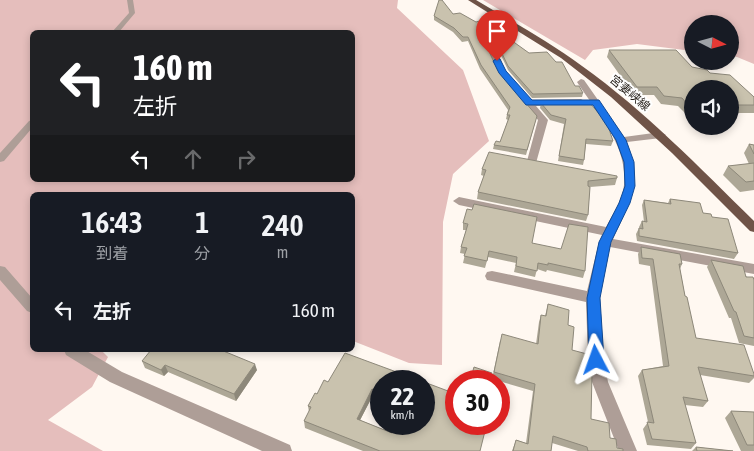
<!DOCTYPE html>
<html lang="ja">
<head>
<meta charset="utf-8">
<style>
  :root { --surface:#171b24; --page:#20242c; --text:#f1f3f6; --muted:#9ea1a6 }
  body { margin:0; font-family:"Asap Condensed","Noto Sans JP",sans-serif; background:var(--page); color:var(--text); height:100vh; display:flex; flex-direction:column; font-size:19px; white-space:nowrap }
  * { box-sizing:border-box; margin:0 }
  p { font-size:16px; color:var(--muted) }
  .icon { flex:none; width:28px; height:28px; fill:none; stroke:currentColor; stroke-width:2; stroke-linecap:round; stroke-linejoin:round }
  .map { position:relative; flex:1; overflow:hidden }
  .side { position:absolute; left:30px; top:192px; width:325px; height:160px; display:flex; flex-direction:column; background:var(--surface); border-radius:8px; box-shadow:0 2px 8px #0003 }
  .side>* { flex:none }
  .hud { position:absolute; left:30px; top:30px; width:325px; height:152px; border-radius:8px; box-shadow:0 2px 8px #0003; background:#202124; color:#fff; overflow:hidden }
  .needle { width:32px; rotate:96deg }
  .controls { position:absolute; left:684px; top:15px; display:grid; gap:10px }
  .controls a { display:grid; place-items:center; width:55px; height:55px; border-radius:50%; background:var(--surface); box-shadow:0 2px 8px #0003; font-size:25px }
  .speed { position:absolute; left:370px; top:370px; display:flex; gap:10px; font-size:25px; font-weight:700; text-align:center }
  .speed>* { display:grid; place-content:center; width:65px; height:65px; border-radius:50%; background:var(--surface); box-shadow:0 2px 8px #0003; line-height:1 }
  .speed small { font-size:12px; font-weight:400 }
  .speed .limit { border:8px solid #d22; background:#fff; color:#111 }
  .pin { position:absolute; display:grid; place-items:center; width:42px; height:42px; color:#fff; margin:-51px -21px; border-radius:50% 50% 50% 0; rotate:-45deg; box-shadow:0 0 5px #0007 }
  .pin .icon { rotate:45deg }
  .me { position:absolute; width:55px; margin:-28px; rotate:356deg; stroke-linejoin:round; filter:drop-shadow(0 0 4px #0008) }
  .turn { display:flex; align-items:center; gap:18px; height:105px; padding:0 20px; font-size:22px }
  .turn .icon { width:65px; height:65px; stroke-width:2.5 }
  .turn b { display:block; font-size:35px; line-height:42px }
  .lanes { display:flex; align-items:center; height:48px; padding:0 20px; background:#0003; justify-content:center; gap:25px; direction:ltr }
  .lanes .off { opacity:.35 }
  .eta { display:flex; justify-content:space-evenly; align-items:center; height:85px; text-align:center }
  .eta b { font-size:30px; font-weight:600; line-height:35px }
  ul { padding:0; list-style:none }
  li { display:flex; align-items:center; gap:15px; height:65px; padding:0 20px }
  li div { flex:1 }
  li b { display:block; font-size:19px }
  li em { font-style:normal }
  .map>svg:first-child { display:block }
</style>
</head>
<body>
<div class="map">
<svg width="754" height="451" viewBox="0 0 754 451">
  <rect width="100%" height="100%" fill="#fff8f1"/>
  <path fill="#e5bebc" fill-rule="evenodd" d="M0,0H398L397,8L463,70L489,141L453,174L443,222L442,365L409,363L353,341L352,195H32V350H101L108,357L92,387L48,420L103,451H0ZM32,32H352V180H32Z
    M483,0H754V64L737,57L730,56V24H692V51L637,44L593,50L585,60Z"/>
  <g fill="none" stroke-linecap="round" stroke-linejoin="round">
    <path fill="#ae9e97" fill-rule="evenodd" d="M127,0H133L135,13L119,32H112L129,13Z
      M489,48H495L506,71L531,100L581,99L586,102L581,105L536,106L548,120L536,163L532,164L527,161L538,120L499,74L488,50Z
      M581,79L584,80L624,137L661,132L666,135L661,138L627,142C643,185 631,200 613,239L754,264V274L610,247L600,298L604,360L608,382L637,451H619L592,382L588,360L586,302L492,281L487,280L485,276L487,272L492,271L587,291L599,242L602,235L459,205L453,201L459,197L606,227C612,215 623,199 624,185C628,145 597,113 577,82Z
      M32,120V128L4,161L0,162V153L29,121Z
      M0,266L5,267L32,298V313L27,311L0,280Z
      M64,350H85L122,372L290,445L292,451H262L110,382L66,355Z"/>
    <path fill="#6f5347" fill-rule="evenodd" d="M468,0H476C511,21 548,41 582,66C645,111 699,167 754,221V232L750,231L672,153L611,97L561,58Z"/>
  </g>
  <path fill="#ada796" d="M453,14L575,86L583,93L582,97L532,98L508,70L497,47L489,46L488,48L498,71L537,116L526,155L493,149L494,145L500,142L508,120L506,119L508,110L480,69L468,41L462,42L453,32L434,20V16Z
    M609,50L692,67L710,73L754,97V113H730V89H692V113H685L678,106L661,104L654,95H634L607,57Z
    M541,103L613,141L611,146L586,144L584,160L583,165L558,161L564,124L550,120L540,108Z
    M749,144L754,145V190L740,192L723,175L728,166L749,164L744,153Z
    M482,169L617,178L615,185L590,187L588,215L586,221L477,199L478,192L484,176L481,175Z
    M670,199L712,217L738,253L734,259L637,241L636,234L639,228L640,229L639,227L642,221L644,222L642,205L644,200L668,203Z
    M463,223L532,243L585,271L583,278L547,270L546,272L537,269L535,277L514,272L516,263L488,257L485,268L463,263L465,254L460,253L461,247L466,230H463Z
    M641,247L682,264L680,269L685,296L696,338L754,374V378L749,383L700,375L708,401L703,407L685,405L696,443L691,449L647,445L643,429L648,422L638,376L642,370L663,366L650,266L639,264L638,254Z
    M711,260L754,280V346L739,343L731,318H729L707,267Z
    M548,304L568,325L572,350L586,372L591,419L610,438L617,448L623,451H578L552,443L551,451H512L516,440L526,443L533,391L492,379L500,341L536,344L539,322L541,315L545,316Z
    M142,361L257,370L236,401L168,372L164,376L145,368Z
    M381,381V400L372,397L360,420L392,433L480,451H363L305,428L304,421L309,412L308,406L317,394L328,382Z
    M731,411L754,412V451H741L725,418Z
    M696,447L733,451H692Z"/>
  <path fill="#8d887a" d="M255,364L257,370L236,401L234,394Z
    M165,365L168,372L164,376L161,370Z
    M372,389V397L357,426V419Z"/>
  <path fill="#c9c2ae" stroke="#8d887a" d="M439,0H442L453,14L460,13L476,22L483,20L529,53L547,52L556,62H562L575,86H579L583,93L533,94L508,66L497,43L490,42L487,47L498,71L537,116L527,150L494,145L496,141L500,142L510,115H507L510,107L481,65L468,37H463L454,28L434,16Z
    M609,50H676L692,67L707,70L710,73L730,75L754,97V105H730V89H692V105H688L682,98L664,96L657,87H637Z
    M589,102L607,123L613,141L586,139L584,160L559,156L566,119L551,115L541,103Z
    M749,144L754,145V154Z
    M489,152L617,176V178L588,181V186L590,187L588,215L478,192L486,170L482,169Z
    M754,163V181L746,182L728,166Z
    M670,199L700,203L703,213L711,214L712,217L728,219L738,253L639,236V228L643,229L642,221L647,222L644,200L671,204Z
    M474,204L537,217L532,243L561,249L569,224L588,227L585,271L548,263V265L538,263L537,271L516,266L517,257L489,251L487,261L464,256L467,248L461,247L468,224L463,223L467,209L472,210Z
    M641,247L680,254L682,264H679L685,296L687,297L696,338L744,345L754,374V376L698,367L708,401L683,397L696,443L652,439L647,422L654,423L642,370L669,366L653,259L642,258Z
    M711,260L743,266L746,277H753L754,280V338L744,336L736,312L734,311Z
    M548,304L569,310L568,325L574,327L572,350L587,354L586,372L592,373L591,419L609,423L610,438L616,439L617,448L623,449V451H588L587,447L553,436L551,451H513L516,440L528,444L535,384L494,372L502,334L538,344L541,315L546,316Z
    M151,350H221L255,364L234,394L165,365L161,370L142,361Z
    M345,353L421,381H381V393L372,389L357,419L392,433L396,424H424V382L456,394V424H476L486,427L480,451H380L304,421L311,407L308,406L315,393L317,394L324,380L328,382Z
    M474,367L492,373L490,381H470Z
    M731,411L754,412V445H747Z
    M696,447L733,451H697Z"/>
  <path fill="#1a73e8" stroke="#114b97" d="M497,58L500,59L506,71L532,100H599L626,140L634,162L635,186L630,203L611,242L600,298L604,360L602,365L596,367L591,365L589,360L587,298L599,242L619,203L625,186L624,162L616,140L593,105H526L499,73L493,61Z"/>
  <g text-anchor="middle" stroke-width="4" stroke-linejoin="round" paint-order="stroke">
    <g font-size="12" fill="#241e18" stroke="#fff">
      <text transform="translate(630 93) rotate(40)" y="4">宮妻峡線</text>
    </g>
  </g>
</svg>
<div class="controls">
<a><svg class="needle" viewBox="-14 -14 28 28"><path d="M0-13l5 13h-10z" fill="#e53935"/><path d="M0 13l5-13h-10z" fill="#9ea1a6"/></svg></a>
<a><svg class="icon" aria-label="sound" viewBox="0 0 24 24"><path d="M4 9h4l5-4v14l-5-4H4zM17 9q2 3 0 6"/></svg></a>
</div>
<div class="speed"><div>22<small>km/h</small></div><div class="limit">30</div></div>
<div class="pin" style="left:497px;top:61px;background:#d93025"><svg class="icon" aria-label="arrive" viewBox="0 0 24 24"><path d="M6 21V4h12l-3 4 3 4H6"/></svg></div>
<svg class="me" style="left:596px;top:360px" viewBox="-20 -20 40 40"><path d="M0-17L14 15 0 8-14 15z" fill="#1a73e8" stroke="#fff" stroke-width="4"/></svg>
<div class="hud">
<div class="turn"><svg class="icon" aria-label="left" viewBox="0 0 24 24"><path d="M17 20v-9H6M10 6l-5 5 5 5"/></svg><div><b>160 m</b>左折</div></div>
<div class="lanes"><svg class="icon" aria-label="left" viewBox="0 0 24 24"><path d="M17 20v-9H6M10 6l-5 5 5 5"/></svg><svg class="icon off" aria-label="ahead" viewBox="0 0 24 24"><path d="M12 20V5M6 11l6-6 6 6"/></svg><svg class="icon off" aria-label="right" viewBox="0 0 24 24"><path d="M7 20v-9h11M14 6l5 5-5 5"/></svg></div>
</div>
<section class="side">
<div class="eta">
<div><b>16:43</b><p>到着</p></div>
<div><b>1</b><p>分</p></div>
<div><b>240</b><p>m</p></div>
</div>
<ul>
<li><svg class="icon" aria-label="left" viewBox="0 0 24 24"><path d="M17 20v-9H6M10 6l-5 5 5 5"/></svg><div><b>左折</b></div><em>160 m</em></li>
</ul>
</section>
</div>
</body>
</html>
